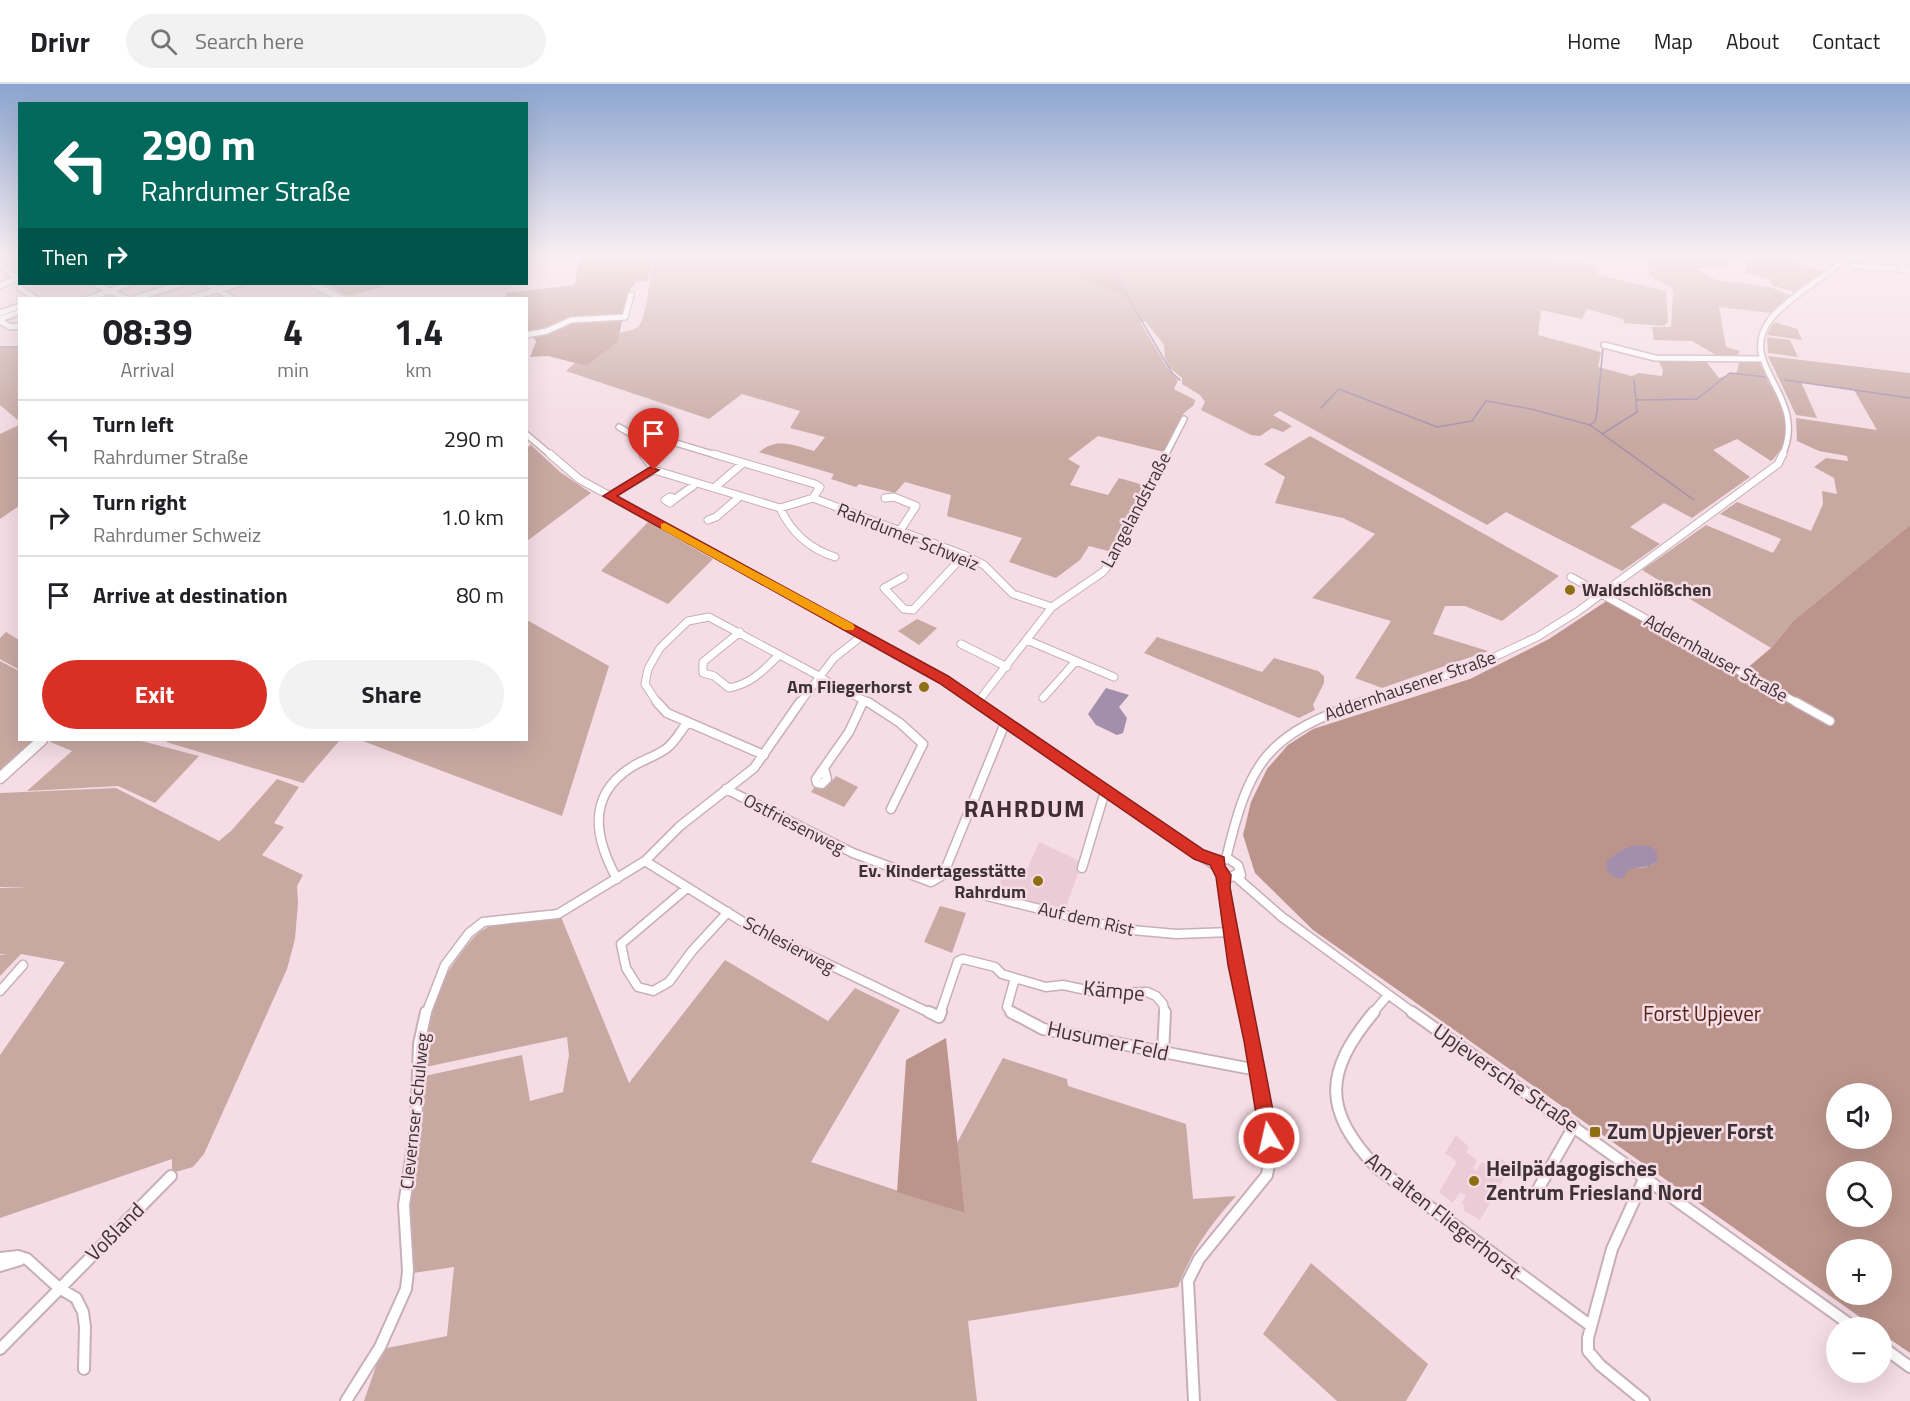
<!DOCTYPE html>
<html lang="en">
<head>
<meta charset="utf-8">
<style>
  :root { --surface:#fff; --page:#f2f2f2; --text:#202124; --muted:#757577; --line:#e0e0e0; --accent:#d93025 }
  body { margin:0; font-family:"Titillium Web",sans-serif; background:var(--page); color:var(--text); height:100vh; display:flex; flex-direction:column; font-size:22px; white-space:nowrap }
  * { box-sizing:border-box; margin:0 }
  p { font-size:20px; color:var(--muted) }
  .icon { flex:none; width:33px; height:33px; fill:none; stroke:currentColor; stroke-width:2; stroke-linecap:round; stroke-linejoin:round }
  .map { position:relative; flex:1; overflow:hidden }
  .side { position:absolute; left:18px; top:213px; width:510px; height:444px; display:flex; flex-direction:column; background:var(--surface); border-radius:0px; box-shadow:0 6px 24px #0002 }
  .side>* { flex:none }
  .banner { position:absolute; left:18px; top:18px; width:510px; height:183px; border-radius:0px; box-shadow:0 6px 24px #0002; background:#00695c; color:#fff; overflow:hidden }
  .controls { position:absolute; left:1826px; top:999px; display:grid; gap:12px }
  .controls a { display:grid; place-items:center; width:66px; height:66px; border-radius:50%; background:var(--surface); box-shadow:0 6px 24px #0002; font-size:30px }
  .pin { position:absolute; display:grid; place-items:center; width:51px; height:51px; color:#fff; margin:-62px -26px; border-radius:50% 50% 50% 0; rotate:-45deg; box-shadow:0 0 6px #0007 }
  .pin .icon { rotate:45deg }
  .me { position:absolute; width:66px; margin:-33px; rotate:351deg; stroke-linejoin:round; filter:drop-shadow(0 0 4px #0008) }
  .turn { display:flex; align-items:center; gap:21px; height:126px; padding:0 24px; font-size:27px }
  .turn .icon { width:78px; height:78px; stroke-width:2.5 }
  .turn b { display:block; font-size:42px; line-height:51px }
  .then { display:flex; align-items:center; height:57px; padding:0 24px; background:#0003; gap:12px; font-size:22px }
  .eta { display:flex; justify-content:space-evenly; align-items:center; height:102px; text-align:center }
  .eta b { font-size:36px; font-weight:700; line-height:42px }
  .button { display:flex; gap:12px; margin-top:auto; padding:12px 24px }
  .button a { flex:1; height:69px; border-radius:36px; background:var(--accent); color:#fff; font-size:24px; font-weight:700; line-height:69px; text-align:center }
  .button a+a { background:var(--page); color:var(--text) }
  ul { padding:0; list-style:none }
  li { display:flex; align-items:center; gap:18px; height:78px; padding:0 24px; border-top:2px solid var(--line) }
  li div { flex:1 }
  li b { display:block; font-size:22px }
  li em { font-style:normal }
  header { display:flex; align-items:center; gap:36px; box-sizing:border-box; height:84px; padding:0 30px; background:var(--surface); border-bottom:2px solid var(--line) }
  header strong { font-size:28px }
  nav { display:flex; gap:33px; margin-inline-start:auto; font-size:21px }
  .search { width:420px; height:54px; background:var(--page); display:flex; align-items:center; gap:15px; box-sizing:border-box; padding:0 21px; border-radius:33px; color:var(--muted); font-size:22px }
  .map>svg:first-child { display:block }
</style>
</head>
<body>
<header>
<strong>Drivr</strong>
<div class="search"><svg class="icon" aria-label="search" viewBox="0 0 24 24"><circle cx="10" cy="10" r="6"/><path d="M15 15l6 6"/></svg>Search here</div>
<nav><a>Home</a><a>Map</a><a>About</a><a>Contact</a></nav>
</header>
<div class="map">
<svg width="1910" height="1317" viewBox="0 0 1910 1317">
  <rect width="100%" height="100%" fill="#f5dce5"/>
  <path fill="#ebccd6" d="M1039,758L1082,778L1064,829L997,809L1006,779L1028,784Z
    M1456,1051L1469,1063L1466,1068L1477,1076L1473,1084L1476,1087L1482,1078L1491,1084L1498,1073L1511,1082L1480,1136L1463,1126L1465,1122L1462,1119L1466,1112L1460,1108L1453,1119L1439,1108L1457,1078L1445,1069Z"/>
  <path fill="#c8a9a2" d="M654,173H1552L1599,182L1598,191L1666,207L1668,237L1664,242L1624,239L1623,235L1587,225L1582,235L1541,226L1538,251L1601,268L1598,283L1632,292L1639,289L1662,292L1663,286L1658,276L1704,275L1719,294L1737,288L1740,275L1757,276C1762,282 1765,290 1768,297C1782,322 1797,353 1771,377L1737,355L1713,366L1750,393L1692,434L1664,419L1630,443L1660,460L1622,487L1506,428L1487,441L1280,327L1273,331L1292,342L1283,348L1272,344L1260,352L1251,351L1201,326L1205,318L1200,311L1182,300V294L1170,284L1165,274L1164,261L1145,237L1140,238L1168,285L1178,296L1174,305L1195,316L1194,321L1183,330L1164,368L1098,352L1068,375L1080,382L1070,401L1108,411L1119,394L1147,402L1112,468L1089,462L1080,476L1056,494L1009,478L1022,454L947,432L951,411L905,398L895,409L859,400L856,403L831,395L834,390L759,368C777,353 794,361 814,367L825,353L790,344L800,327L742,310L709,335L566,287L575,279L587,282L618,258L620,249C625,247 634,246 638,243C647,235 650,188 654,173Z
    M1641,173H1790L1796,174L1795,177L1823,188L1794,208L1771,201V196L1745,189L1746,178L1729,176L1727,185L1708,182L1696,185L1716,196L1770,203L1791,212L1771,229L1719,223L1726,263L1740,267L1737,271H1716L1692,257L1654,256L1652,243H1671L1673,208L1671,203L1651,193L1646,177Z
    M325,200H382L383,203L347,212Z
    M1774,238L1797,245L1802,256L1767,251Z
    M1767,253L1790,256L1798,273L1768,269Z
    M0,264H19V337L0,321Z
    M1768,272L1910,289V441L1793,537L1771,564L1642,486L1706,441L1773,469L1781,455L1720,430L1737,418L1811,447L1823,420L1822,407L1837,410L1834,394L1814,383L1826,374L1848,377L1847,372L1819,367L1797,357L1796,334L1877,346L1854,306L1801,298L1817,334L1796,331Z
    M19,341V422L0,435V350Z
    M1310,352L1559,492L1502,537L1465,522H1445L1433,550L1488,567L1382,604L1355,594L1391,537L1312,514L1375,450L1343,434L1275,419L1285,393L1264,380Z
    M531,361L560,388L591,409L527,457L526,364Z
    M648,438L713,475L668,520L601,487Z
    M917,535L937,544L919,561L898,547Z
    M527,536L609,582L562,732L360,656H526Z
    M6,548L19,556L18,585L0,575V554Z
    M1157,553L1262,588L1274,574L1318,587L1324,592V599L1313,621L1315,626L1299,634L1144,569Z
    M0,577L19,587L20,656H39L0,691Z
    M53,656H138L199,672L155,719L118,702L27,707L72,667L50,658Z
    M169,656H340L303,699L166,658Z
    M836,692L858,703L844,723L811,708L817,700L828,702Z
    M277,695L299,703L274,739L284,743L262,771L303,791L297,802L298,819L295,855L287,885L204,1070L193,1083L172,1089V1075L0,1134V971L65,878L21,870L0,892V871L7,870H0V804H29L0,803V709L116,704L219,757L231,747Z
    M940,822L966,829L952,869L924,858Z
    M561,833L629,999L725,876L828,937L855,904L900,926L811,1078L965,1129L957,1059L1003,974L1067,995L1068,1002L1186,1040L1193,1115L1236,1112C1211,1140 1191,1167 1178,1203L968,1237L977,1317H364L382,1265L447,1252L454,1183L413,1189L406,1143L420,993L522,971L530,1017L563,1008L569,971L567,953L421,984C422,939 434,904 462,868C469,859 476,848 488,843C510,834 538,839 561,833Z
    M1311,1179L1428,1280L1406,1317H1337L1263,1250Z"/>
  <path fill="#bb958c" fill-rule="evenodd" d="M588,173H654L648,196L636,198L628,208L618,258L587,282L548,272L530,273L536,257L527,247L526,214H506V209L575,201L579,174Z
    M1115,193L1126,212L1078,194Z
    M1910,441V1269L1881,1249V1244L1874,1243L1313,846L1255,789L1243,751L1251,718L1267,685L1288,661L1313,645L1470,595L1549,555L1608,516L1739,591L1771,564L1793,537ZM1650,762L1657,778C1642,788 1623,783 1607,777L1625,764ZM1836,1010H1881V1054H1836ZM1836,1088H1881V1132H1836ZM1836,1166H1881V1210H1836Z
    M946,954L965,1129L897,1108L906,976Z"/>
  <path fill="#a38eab" d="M1106,604L1129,611L1119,623L1127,634L1123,649L1117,651L1096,641L1088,630Z
    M1636,761L1650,762L1657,768V778L1650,782L1629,785L1622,795L1613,793L1606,785L1607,776L1625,764Z"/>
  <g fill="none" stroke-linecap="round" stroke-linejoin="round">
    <path stroke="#a38eab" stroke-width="1.5" d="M1104,173L1128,213
      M1129,215L1172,289L1180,296
      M0,263H20
      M1785,296L1910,314
      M1637,316L1697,315L1730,289L1765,293
      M1321,324L1339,305L1437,343L1472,337L1486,317L1531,325L1590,341L1694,416
      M1590,341L1595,337L1597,328L1603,263
      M1602,350L1637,328L1634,296"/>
    <g stroke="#c7afb7" stroke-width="8">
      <path id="minor-far3" d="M1893,173L1907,185
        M0,180L16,194L0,202
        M1853,182L1910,186
        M95,200L125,214
        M208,200L231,214
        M20,204L35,214
        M90,214L129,200
        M136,214L181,200
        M190,214L239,200
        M0,229L20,222
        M0,235L20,228
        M0,237L10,243L20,242
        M526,251L547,247L571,236L625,233L631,211
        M1604,261L1655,274L1761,275
        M619,343L642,356
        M526,350L552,372
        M676,359L719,372
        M643,372L640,362L642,357L669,337
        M1165,372L1184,335
        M1782,372C1810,311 1735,282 1770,236C1783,218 1830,188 1849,173"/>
    </g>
    <g stroke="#c7afb7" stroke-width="9">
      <path id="minor-far2" d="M550,370L579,395L944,595L980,620
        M643,370L654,386
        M714,370L815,400L820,403L813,414
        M714,404L742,380
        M609,412L654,386L780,424L813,414L964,471L984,481L1013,510L1052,523
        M670,413L675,415L670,419L665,416Z
        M885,414L894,413L916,422L899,448
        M675,415L693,402
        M780,424C791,448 810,465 835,473
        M708,436L716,433L737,415
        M904,493L884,504L904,525L913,526L964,471
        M1571,493L1799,620
        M740,548L703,578V589L714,592L729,604C751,600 764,586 779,571
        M1027,556L1114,593
        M961,560L1007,583
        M819,593L871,620
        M1043,614L1076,577
        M977,619L1052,523L1103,488L1111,478L1166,370
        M658,620L645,600L648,585L660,564L688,537L709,533L819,592
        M799,620L834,574L863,551
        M862,620L864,616
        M1359,620L1475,582L1537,553L1577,528L1778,380L1783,370"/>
    </g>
    <g stroke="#c7afb7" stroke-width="11">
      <path id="minor-far1" d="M657,618L667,629L764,671
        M868,618L900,639L923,660L891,725
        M978,618L1217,783L1223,791L1231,793L1238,789
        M1796,618L1830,637
        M824,684L827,695L822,700L817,699L816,695L849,648L863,618
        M726,705L853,769L931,798L943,791L1003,644L1007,640
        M1226,775C1249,678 1266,650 1363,618
        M645,777L751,843L932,930
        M1217,783L1221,776L1229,775L1238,781L1241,791
        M1082,784L1103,714L1108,709
        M1223,791L1246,930
        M1235,792L1282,833L1415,930
        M617,795C595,755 586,713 630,684C642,676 657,672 667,664C676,657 681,646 688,638
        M687,804L621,860L626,884L638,903L653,907L669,898L692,867L728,828
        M979,810L1121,845L1176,850L1231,848
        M1015,894L1046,903L1063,901L1100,909L1147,908L1156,912L1163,920L1165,930
        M0,907L23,881
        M426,930L445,881L469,849L483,838L558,830L645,777L680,742L754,684L800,618
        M940,930L958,877L963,875L995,883L1002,890L1015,894L1007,923L1012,930
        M1372,930L1388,911"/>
    </g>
    <g stroke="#c7afb7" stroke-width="14">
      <path id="minor" d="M929,928L939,933L941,928
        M1011,928L1043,945L1257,986
        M1374,928C1324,988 1322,1026 1377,1084L1591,1242
        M1412,928L1855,1244
        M1163,969L1165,928
        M1537,1107L1574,1042
        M0,1174L18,1172L27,1175L59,1204L76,1214L83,1228L85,1243L84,1285
        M0,1182L20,1176
        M1881,1262L1910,1283
        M0,1265L171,1092
        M346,1317L380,1263L406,1205L408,1187L404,1121L416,1042L419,960L426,928
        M1194,1317L1188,1197L1199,1175L1267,1091L1271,1069L1246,928
        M1644,1317L1600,1281L1588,1267V1254L1612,1165L1645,1093"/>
    </g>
    <g stroke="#c7afb7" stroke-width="8">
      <path id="major-far1" d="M313,200L340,214"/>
    </g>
    <g stroke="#c7afb7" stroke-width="13">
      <path id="major" d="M0,694L42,656"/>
    </g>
    <use href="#minor-far3" stroke="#fff" stroke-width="5"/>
    <use href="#minor-far2" stroke="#fff" stroke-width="7"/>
    <use href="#minor-far1" stroke="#fff" stroke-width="8"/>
    <use href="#minor" stroke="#fff" stroke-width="10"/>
    <use href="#major-far1" stroke="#fff" stroke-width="6"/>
    <use href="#major" stroke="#fff" stroke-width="10"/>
  </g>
  <linearGradient id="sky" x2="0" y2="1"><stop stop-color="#8ca5d0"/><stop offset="0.48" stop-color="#faeff3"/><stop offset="1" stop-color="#faeff3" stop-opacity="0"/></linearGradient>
  <rect width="1910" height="357" fill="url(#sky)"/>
  <path fill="#d93025" stroke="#8d1f18" stroke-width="1.5" d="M650,383L659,386L617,412L948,592L1204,766L1224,773L1225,782L1231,791L1230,803C1245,887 1263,970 1278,1054L1275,1060L1269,1063L1262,1060L1260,1054L1244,957L1228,881L1216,793L1210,781L1194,775L939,599L603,412Z"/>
  <path fill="#f59e0b" d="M665,439L853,540L855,543L853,546H845L661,445V440Z"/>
  <g fill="#8c7012" stroke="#f5dce5" stroke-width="2">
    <circle cx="1570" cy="506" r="6"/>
    <circle cx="924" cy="603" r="6"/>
    <circle cx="1038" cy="797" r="6"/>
    <rect x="1589" y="1042" width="12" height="12" rx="3"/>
    <circle cx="1474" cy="1097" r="6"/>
  </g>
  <g text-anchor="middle" stroke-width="5" stroke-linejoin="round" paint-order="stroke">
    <g font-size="18" fill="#3d3337" stroke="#f5dce5">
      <text transform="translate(1136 426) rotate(-62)" y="6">Langelandstraße</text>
      <text transform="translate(908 453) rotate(22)" y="6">Rahrdumer Schweiz</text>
      <text transform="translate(1716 574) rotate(29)" y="6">Addernhauser Straße</text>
      <text transform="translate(1410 602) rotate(-19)" y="6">Addernhausener Straße</text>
      <text transform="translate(794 740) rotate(27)" y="6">Ostfriesenweg</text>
      <text transform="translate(1086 835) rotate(13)" y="6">Auf dem Rist</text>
      <text transform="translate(789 861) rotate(28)" y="6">Schlesierweg</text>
      <text transform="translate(415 1027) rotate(-84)" y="6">Clevernser Schulweg</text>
    </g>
    <g font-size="18" font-weight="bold" fill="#3d3337" stroke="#f5dce5" text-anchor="end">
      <text x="1582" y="512" text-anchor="start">Waldschlößchen</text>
      <text x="912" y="609">Am Fliegerhorst</text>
      <text x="1026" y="793">Ev. Kindertagesstätte<tspan x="1026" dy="21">Rahrdum</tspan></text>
    </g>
    <g font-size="21" fill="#3d3337" stroke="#f5dce5">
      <text transform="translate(1114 907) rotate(6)" y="7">Kämpe</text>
      <text transform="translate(1108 957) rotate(12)" y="7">Husumer Feld</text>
      <text transform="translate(1506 994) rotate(35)" y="7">Upjeversche Straße</text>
      <text transform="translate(1443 1132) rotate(38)" y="7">Am alten Fliegerhorst</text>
      <text transform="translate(115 1148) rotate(-45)" y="7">Voßland</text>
    </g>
    <g font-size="21" fill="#542217" stroke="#f5dce5">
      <text x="1702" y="937">Forst Upjever</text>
    </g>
    <g font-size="21" font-weight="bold" fill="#3d3337" stroke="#f5dce5" text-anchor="start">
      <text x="1607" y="1055">Zum Upjever Forst</text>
      <text x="1486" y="1092">Heilpädagogisches<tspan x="1486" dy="24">Zentrum Friesland Nord</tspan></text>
    </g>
    <g font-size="24" font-weight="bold" letter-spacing="1.5" fill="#402e34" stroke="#f5dce5">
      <text x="1025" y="733">RAHRDUM</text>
    </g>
  </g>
</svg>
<div class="controls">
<a><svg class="icon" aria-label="sound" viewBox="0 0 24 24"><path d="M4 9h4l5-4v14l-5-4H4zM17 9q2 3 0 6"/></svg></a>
<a><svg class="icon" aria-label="search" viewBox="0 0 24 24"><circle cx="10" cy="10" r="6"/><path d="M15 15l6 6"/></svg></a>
<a>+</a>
<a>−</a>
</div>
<div class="pin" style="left:654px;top:386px;background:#d93025"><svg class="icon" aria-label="arrive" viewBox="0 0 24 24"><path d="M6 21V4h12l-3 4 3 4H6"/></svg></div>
<svg class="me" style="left:1269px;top:1054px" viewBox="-20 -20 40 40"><circle r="17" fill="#d93025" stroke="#fff" stroke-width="3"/><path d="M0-11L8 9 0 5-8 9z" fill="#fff"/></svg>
<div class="banner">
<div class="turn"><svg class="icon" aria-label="left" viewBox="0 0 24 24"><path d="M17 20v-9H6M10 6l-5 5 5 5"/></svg><div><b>290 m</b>Rahrdumer Straße</div></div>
<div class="then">Then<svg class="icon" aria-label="right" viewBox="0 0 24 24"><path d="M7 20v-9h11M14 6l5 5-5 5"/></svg></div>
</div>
<section class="side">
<div class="eta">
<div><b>08:39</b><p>Arrival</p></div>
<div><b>4</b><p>min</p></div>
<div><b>1.4</b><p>km</p></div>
</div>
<ul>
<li><svg class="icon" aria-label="left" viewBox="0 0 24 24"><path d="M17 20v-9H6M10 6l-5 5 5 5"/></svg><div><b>Turn left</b><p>Rahrdumer Straße</p></div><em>290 m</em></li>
<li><svg class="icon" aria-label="right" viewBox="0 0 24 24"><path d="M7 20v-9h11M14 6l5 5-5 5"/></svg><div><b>Turn right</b><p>Rahrdumer Schweiz</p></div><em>1.0 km</em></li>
<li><svg class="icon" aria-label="arrive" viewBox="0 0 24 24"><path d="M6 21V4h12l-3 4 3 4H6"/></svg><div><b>Arrive at destination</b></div><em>80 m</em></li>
</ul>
<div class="button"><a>Exit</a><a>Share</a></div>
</section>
</div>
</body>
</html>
